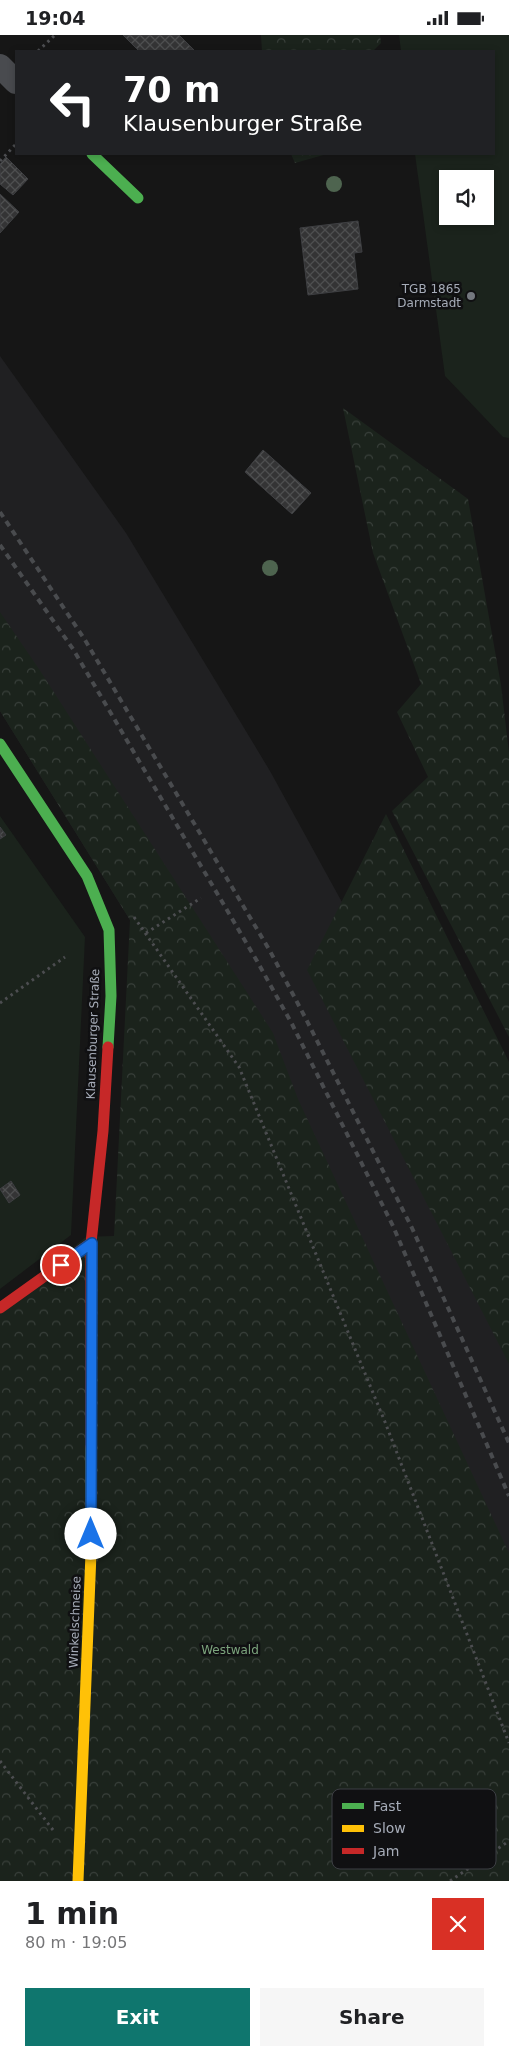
<!DOCTYPE html>
<html lang="en">
<head>
<meta charset="utf-8">
<style>
  :root { --surface:#fff; --page:#f6f6f6; --text:#202124; --muted:#757577; --accent:#0f766e }
  body { margin:0; font-family:"DejaVu Sans",sans-serif; background:var(--page); color:var(--text); height:100vh; display:flex; flex-direction:column; font-size:19px; white-space:nowrap }
  * { box-sizing:border-box; margin:0 }
  p { font-size:16px; color:var(--muted) }
  .icon { flex:none; width:28px; height:28px; fill:none; stroke:currentColor; stroke-width:2; stroke-linecap:round; stroke-linejoin:round }
  .map { position:relative; height:1846px; overflow:hidden }
  .details { display:flex; flex-direction:column; background:var(--surface); flex:1 }
  .details>* { flex:none }
  .hud { position:absolute; left:15px; top:15px; width:480px; height:105px; border-radius:0px; box-shadow:0 2px 8px #0003; background:#202124; color:#fff; overflow:hidden }
  .fabs { position:absolute; left:439px; top:135px; display:grid; gap:10px }
  .fabs a { display:grid; place-items:center; width:55px; height:55px; border-radius:0px; background:var(--surface); box-shadow:0 2px 8px #0003; font-size:25px }
  .pin { position:absolute; display:grid; place-items:center; width:42px; height:42px; color:#fff; margin:-21px; border:2px solid #fff; border-radius:50%; box-shadow:0 1px 5px #0007 }
  .me { position:absolute; width:55px; margin:-28px; rotate:0deg; stroke-linejoin:round; filter:drop-shadow(0 0 4px #0008) }
  .turn { display:flex; align-items:center; gap:18px; height:105px; padding:0 25px; font-size:22px }
  .turn .icon { width:65px; height:65px; stroke-width:2.5 }
  .turn b { display:block; font-size:35px; line-height:42px }
  .round { display:grid; place-items:center; flex:none; width:52px; height:52px; border-radius:0px; background:var(--page) }
  .summary { display:flex; align-items:center; justify-content:space-between; height:85px; padding:0 25px }
  h1 { font-size:30px; font-weight:600; line-height:38px }
  .action { display:flex; gap:10px; margin-top:auto; padding:10px 25px }
  .action a { flex:1; height:58px; border-radius:0px; background:var(--accent); color:#fff; font-size:20px; font-weight:600; line-height:58px; text-align:center }
  .action a+a { background:var(--page); color:var(--text) }
  .status { display:flex; justify-content:space-between; align-items:center; height:35px; padding:0 25px; background:var(--surface); direction:ltr }
  .status svg { height:14px; fill:currentColor }
  .map>svg:first-child { display:block }
</style>
</head>
<body>
<div class="status"><b>19:04</b><svg viewBox="0 0 49 12"><path d="M0 12V9h3v3zM5 12V6h3v6zM10 12V3h3v9zM15 12V0h3v12zM26 1h20v11H26zM47 4h2v5h-2z"/></svg></div>
<div class="map">
<svg width="509" height="1846" viewBox="0 0 509 1846">
  <defs>
    <pattern id="forest-crowns" width="20" height="18" patternUnits="userSpaceOnUse" patternTransform="scale(1.25)"><rect width="20" height="18" fill="#1b231c"/><path d="M2 6a3 3 0 1 1 6 0M12 15a3 3 0 1 1 6 0" fill="none" stroke="#39403b"/></pattern>
    <pattern id="building-cross-hatch" width="8" height="8" patternUnits="userSpaceOnUse" patternTransform="scale(1.25)"><rect width="8" height="8" fill="#343435"/><path d="M0 0l8 8M0 8l8-8" fill="none" stroke="#4e4f50"/></pattern>
  </defs>
  <rect width="100%" height="100%" fill="#161616"/>
  <path fill="#202022" d="M0,321L126,498L270,736L455,1073L509,1140V1686L130,885L0,676Z"/>
  <path fill="url(#forest-crowns)" d="M261,0H380L381,8L373,16H262Z
    M291,119H327L295,128Z
    M343,373L468,464L501,650L509,718V1002L392,776L428,742L397,677L421,649L373,518Z
    M0,577L39,634L273,998L298,1064L509,1518V1846H0V1272L86,1202L114,1201L130,885L0,676Z
    M386,779L509,1027V1329L307,935Z"/>
  <path fill="#1b231c" fill-rule="evenodd" d="M399,0H509V403L503,402L445,341L415,119H494V16H401ZM448,144H485V181H448Z
    M0,781L85,902L71,1200L0,1254Z"/>
  <path fill="url(#building-cross-hatch)" stroke="#3e3f42" d="M123,0H179L194,15L139,16Z
    M6,122L28,144L13,160L0,149V129Z
    M0,159L19,177L0,198Z
    M358,186L362,217L354,218L358,254L308,260L300,193Z
    M263,415L311,458L292,479L245,437Z
    M0,792L6,800L0,804Z
    M11,1146L20,1160L9,1168L0,1154Z"/>
  <g fill="none" stroke-linecap="round" stroke-linejoin="round">
    <path stroke="#4c4d50" stroke-width="3" stroke-dasharray="2.5 4" stroke-linecap="butt" d="M38,16L55,0
      M0,126L16,109
      M134,882L239,1032L385,1387L509,1708
      M146,898L201,863
      M0,968L65,922
      M0,1726L53,1795
      M450,1846L509,1806"/>
    <path stroke="#494b4f" stroke-width="24" d="M0,31L16,47"/>
    <path stroke="#4caf50" stroke-width="11" d="M92,119L138,163
      M0,709L87,841L109,895L111,961L108,1012"/>
    <path stroke="#ffc107" stroke-width="11" d="M78,1846L91,1518V1412"/>
    <path stroke="#c62828" stroke-width="11" d="M91,1208V1412
      M0,1273L91,1208L103,1096L108,1012"/>
    <path stroke="#494b4e" stroke-width="4" stroke-dasharray="6 5" stroke-linecap="butt" d="M0,477L85,605L270,916L306,984L412,1193L509,1408
      M0,510L73,614L257,926L292,989L393,1191L509,1461"/>
  </g>
  <g fill="#4e644f">
    <circle cx="334" cy="149" r="8"/>
    <circle cx="270" cy="533" r="8"/>
  </g>
  <g fill="none" stroke-linecap="round" stroke-linejoin="round">
    <g stroke="#114b97" stroke-width="12">
      <path id="route" d="M61,1230L92,1208L91,1499"/>
    </g>
    <use href="#route" stroke="#1a73e8" stroke-width="9"/>
  </g>
  <circle fill="#74787f" stroke="#101012" stroke-width="2" cx="471" cy="261" r="5"/>
  <g text-anchor="middle" stroke-width="5" stroke-linejoin="round" paint-order="stroke">
    <g font-size="12" fill="#a6acb8" stroke="#101012" text-anchor="end">
      <text x="461" y="258">TGB 1865<tspan x="461" dy="14">Darmstadt</tspan></text>
    </g>
    <g font-size="12" fill="#a6acb8" stroke="#101012">
      <text transform="translate(93 999) rotate(-88)" y="4">Klausenburger Straße</text>
      <text transform="translate(75 1587) rotate(-88)" y="4">Winkelschneise</text>
    </g>
    <g font-size="12" fill="#7ca47d" stroke="#101012">
      <text x="230" y="1619">Westwald</text>
    </g>
  </g>
  <rect x="332" y="1754" width="164" height="80" rx="8" fill="#101012" stroke="#3d3f44" stroke-width="1"/>
  <rect x="342" y="1768" width="22" height="6" fill="#4caf50"/>
  <rect x="342" y="1790" width="22" height="7" fill="#ffc107"/>
  <rect x="342" y="1813" width="22" height="6" fill="#c62828"/>
  <g font-size="14" fill="#a6acb8">
    <text x="373" y="1776">Fast</text>
    <text x="373" y="1798">Slow</text>
    <text x="373" y="1821">Jam</text>
  </g>
</svg>
<div class="fabs">
<a><svg class="icon" aria-label="sound" viewBox="0 0 24 24"><path d="M4 9h4l5-4v14l-5-4H4zM17 9q2 3 0 6"/></svg></a>
</div>
<div class="pin" style="left:61px;top:1230px;background:#d93025"><svg class="icon" aria-label="arrive" viewBox="0 0 24 24"><path d="M6 21V4h12l-3 4 3 4H6"/></svg></div>
<svg class="me" style="left:91px;top:1499px" viewBox="-20 -20 40 40"><circle r="19" fill="#fff"/><path d="M0-13L10 11 0 6-10 11z" fill="#1a73e8"/></svg>
<div class="hud">
<div class="turn"><svg class="icon" aria-label="left" viewBox="0 0 24 24"><path d="M17 20v-9H6M10 6l-5 5 5 5"/></svg><div><b>70 m</b>Klausenburger Straße</div></div>
</div>
</div>
<section class="details">
<div class="summary"><div><h1>1 min</h1><p>80 m · 19:05</p></div><a class="round" style="background:#d93025;color:#fff"><svg class="icon" aria-label="close" viewBox="0 0 24 24"><path d="M6 6l12 12M18 6L6 18"/></svg></a></div>
<div class="action"><a>Exit</a><a>Share</a></div>
</section>
</body>
</html>
